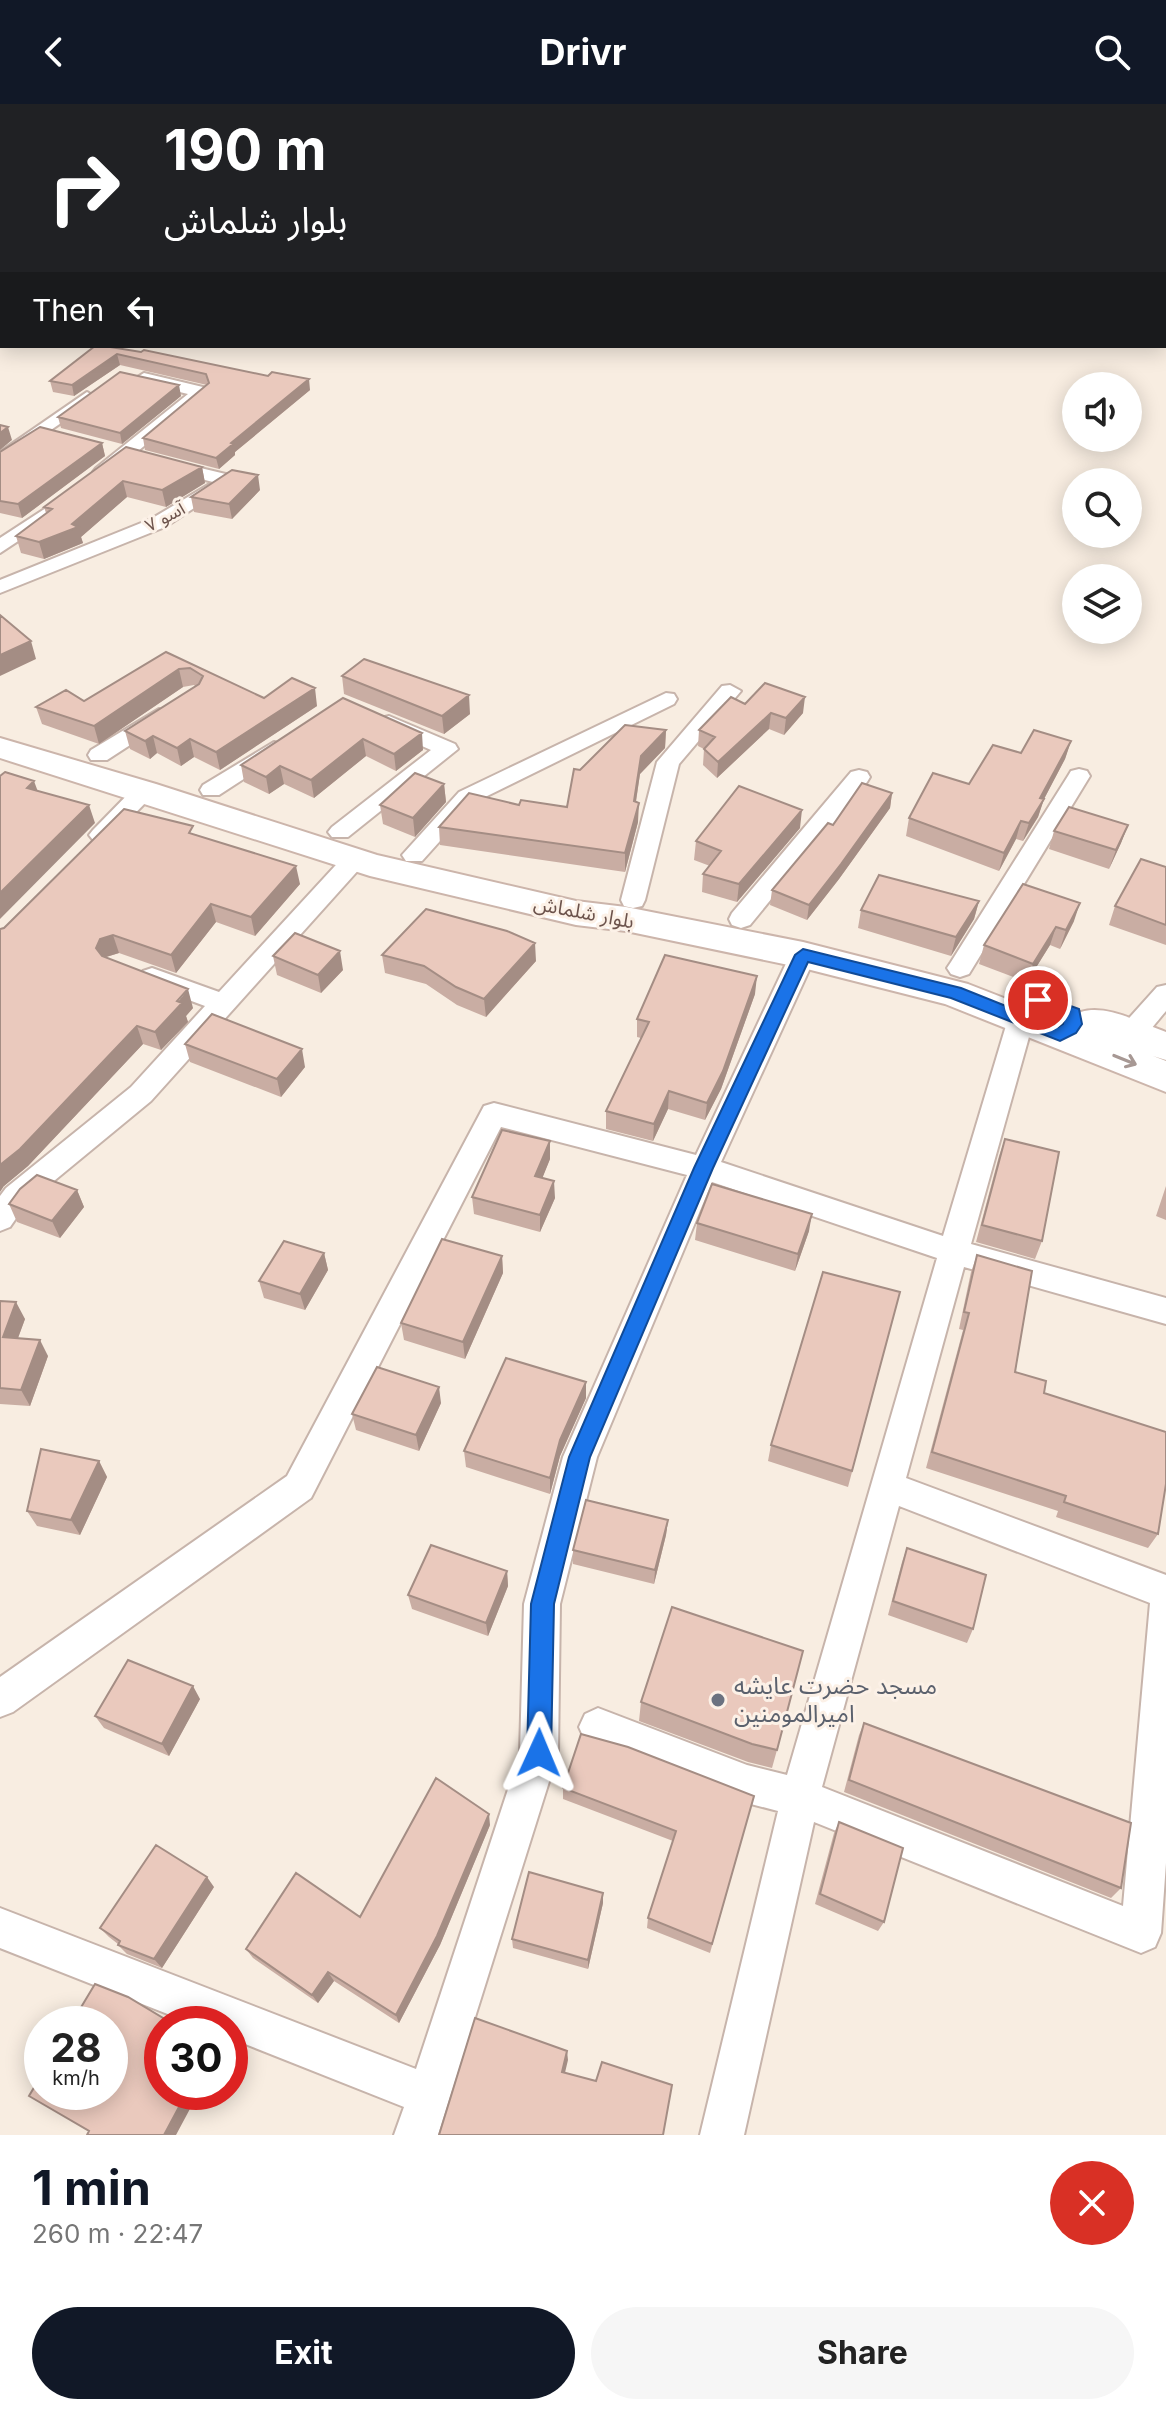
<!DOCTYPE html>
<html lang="en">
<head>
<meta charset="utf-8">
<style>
  :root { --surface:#fff; --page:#f6f6f6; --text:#222; --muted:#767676; --accent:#111827 }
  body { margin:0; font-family:Inter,"Noto Sans Arabic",sans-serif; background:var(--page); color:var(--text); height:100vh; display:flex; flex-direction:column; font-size:30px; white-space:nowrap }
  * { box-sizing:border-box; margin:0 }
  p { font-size:26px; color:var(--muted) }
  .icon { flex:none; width:44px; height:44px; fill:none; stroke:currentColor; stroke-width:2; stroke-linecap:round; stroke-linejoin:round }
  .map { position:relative; height:2031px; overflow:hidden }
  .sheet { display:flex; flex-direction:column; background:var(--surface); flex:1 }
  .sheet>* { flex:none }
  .guide { position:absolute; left:0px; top:0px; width:1166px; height:244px; box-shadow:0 4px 20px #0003; background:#202124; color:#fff; overflow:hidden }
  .controls { position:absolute; left:1062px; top:268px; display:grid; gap:16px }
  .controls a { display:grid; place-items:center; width:80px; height:80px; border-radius:50%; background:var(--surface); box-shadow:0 4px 20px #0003; font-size:40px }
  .speed { position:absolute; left:24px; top:1902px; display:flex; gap:16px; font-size:40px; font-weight:700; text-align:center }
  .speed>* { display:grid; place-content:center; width:104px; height:104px; border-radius:50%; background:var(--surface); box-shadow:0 4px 20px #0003; line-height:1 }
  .speed small { font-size:20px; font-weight:400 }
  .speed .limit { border:12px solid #d22; background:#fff; color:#111 }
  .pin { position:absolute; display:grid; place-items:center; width:68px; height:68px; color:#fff; margin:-34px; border:4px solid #fff; border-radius:50%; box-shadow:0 2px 8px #0007 }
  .me { position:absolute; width:88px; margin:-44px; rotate:1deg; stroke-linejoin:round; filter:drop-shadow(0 0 6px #0008) }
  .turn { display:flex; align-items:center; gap:28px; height:168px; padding:0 32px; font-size:36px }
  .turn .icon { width:104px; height:104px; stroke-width:2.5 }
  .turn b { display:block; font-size:56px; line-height:68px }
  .then { display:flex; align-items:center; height:76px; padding:0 32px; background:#0003; gap:16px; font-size:30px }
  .round { display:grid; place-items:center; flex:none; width:84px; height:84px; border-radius:42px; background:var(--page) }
  .headline { display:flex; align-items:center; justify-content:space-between; height:136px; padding:0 32px }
  h1 { font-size:48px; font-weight:700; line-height:60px; color:var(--accent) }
  .cta { display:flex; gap:16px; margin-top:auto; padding:16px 32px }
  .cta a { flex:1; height:92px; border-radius:48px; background:var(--accent); color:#fff; font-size:32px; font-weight:700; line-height:92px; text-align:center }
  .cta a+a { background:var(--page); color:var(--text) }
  header { display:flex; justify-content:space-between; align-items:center; height:104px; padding:0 32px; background:var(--accent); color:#fff; font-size:36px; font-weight:700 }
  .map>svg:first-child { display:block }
</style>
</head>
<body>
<header><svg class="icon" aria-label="back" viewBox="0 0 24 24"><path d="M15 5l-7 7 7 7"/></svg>Drivr<svg class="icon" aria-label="search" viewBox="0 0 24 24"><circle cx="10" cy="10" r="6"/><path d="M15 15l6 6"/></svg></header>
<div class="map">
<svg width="1166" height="2031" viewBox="0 0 1166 2031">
  <rect width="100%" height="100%" fill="#f8ede1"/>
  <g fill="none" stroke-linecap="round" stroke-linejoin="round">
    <g stroke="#c7b4ab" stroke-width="4">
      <path id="minor" d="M0,102H2V110H0Z
        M144,269L207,284L209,288L108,372H96L93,368L96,364L188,290L138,278L136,274Z
        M87,288L95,293L93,297L0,361V348Z
        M167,356L234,372L237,376L165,423L0,489V476L151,415L213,378L161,365L158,361L161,357Z
        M46,404L55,410L53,414L0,449V434Z
        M730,581L741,587L679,660L645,796L642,802L633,804L624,802L621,796L657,658L722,582Z
        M666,589L674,590L677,595L674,600L475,698L422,757H406L402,751L459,688Z
        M159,605L170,612L167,617L107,656H91L88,651L91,646Z
        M389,612L455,640L458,645L348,733H332L328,728L332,723L431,646L381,624L378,619L381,614Z
        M274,638L282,640L285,645L282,650L219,691H203L200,686L203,681Z
        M1079,665L1087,667L1090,672L969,870L960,873L951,870L947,864L951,858L1068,672L1071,667Z
        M859,666L867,668L870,673L867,678L750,821L741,824L732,821L729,815L732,809L851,668Z
        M144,680L152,682L155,687L152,692L109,736H93L89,731L93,726L136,682Z
        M354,748L362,750L366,756L362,762L151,997L26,1100L10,1123L0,1127V1092L6,1084L131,983L205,902L143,879L139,873L143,867L152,864L219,888L346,750Z
        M803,842L812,845L816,851L721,1058L943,1132L1008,915L1012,908L1021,905L1030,908L1034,915L971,1140L1166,1194V1220L964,1163L906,1374L1166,1471V1759L1161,1829L1155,1843L1141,1849L814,1718L744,2031H700L778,1707L747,1699L585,1636L579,1623L585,1610L598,1604L747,1661L787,1671L937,1154L712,1078L597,1353L560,1500L558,1649L438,2031H394L404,2003L230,1934V1920H193L0,1844V1804L416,1965L520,1649L524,1500L563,1353L687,1071L501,1023L311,1394L13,1608L0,1613V1573L287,1372L484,1002L494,999L696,1051L790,851L794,845ZM899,1402L1150,1499L1123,1802L822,1683Z
        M1166,881V907C1153,921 1143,942 1122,936L1118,929L1122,922L1157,883Z"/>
    </g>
    <g stroke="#ccb5ab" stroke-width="4">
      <path id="secondary" d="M0,634L156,680L377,751L576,797L626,803L803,838L968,880L1078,923L1075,918L1081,908C1107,900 1140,919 1166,928V956L1153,952L1166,957V988L945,900L803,864L626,827L576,821L370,772L0,654Z"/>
    </g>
    <use href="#minor" fill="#fff" fill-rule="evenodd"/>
    <use href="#secondary" fill="#fff" fill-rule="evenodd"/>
  </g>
  <path fill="#c9ada3" d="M95,242L310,286L235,348V351L219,365L145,346L143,334L207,281L120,261L74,292L53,288L50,277Z
    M181,292L122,340L61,324L58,313Z
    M102,339L105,352L22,414L0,409V348Z
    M126,343L202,363L205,379L166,403L127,393L81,433L83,439L44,455L21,449L16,432L46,409L44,403Z
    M260,386L232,415L194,408L191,393Z
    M166,548L264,594L317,602L220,666L194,653L181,662L157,649L150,655L130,645L125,627L195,582L194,581L183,583L99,640L42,620L36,603L84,597Z
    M342,572L470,610L444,630L344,590Z
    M343,594L423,646L396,667L366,652L314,694L284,680L269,690L244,678L241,661Z
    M745,600L803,609L784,631L769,625L717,674L703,661L704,645L698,642L699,626Z
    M666,626L665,644L640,670L636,698L638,718L625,768L440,741L439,723L519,701L567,703L580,666Z
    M1071,637L1065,655L1044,695L1038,713L1023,737L1016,735L999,767L906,732L909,714L1021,649Z
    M444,680L446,698L415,733L383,720L380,701Z
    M892,689L890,704L839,775L807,816L770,801L772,786L833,721Z
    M1128,721L1121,739L1109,765L1049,745L1054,727Z
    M800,724L737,798L702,788L703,770L710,762L694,756L696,737Z
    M195,730L300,780L255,832L216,818L176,869L119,849L106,853L193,904L186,912L188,918L161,946L143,940L28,1062L4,1082L0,825Z
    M1166,763V841L1109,821L1115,802Z
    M979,797L974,815L951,852L858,824L861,806Z
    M1074,817L1060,845L1050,841L1027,878L979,860L984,841Z
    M382,851L536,857L486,913L457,901L426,880L385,869Z
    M273,852L343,866L321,889L277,871Z
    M755,890L721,985L705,1016L668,1005L653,1037L606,1025V1007L641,934L637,933V915Z
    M185,940L305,963L281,993L190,958Z
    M1005,1035L1042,1137L1035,1155L976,1138L999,1052Z
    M550,1037V1055L542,1074L555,1094L540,1128L474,1110L472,1093Z
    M1166,1082V1116L1156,1112Z
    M77,1086L84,1103L60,1134L17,1118L9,1100Z
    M697,1119L809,1127L795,1167L695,1136Z
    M324,1149L328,1166L305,1206L264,1194L259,1177Z
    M977,1151L1015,1268L1044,1289L1158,1430L1148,1444L1056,1413L1058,1407L926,1364L963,1226L959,1225L971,1168Z
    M502,1152L503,1169L465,1255L404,1236L401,1219Z
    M900,1188L848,1383L768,1357L771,1341Z
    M0,1197L25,1215L18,1234L48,1252L30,1302L0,1300Z
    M586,1278V1294L560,1352L550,1390L466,1363L464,1347Z
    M441,1299L419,1347L356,1326L352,1310Z
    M99,1357L107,1373L80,1431L37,1422L27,1407Z
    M668,1416L666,1431L654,1480L573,1460V1446Z
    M907,1444L973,1525L967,1539L888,1511L902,1458Z
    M507,1467L508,1482L488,1532L412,1505L408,1491Z
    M200,1595L169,1652L104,1624L95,1612Z
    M641,1598L777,1646L772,1664L748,1658L639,1617Z
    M864,1619L1121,1784L1111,1794L844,1688L859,1631Z
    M563,1684L754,1692L710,1849L647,1824L648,1814L673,1737L563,1695Z
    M839,1718L884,1818L878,1827L815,1800L834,1729Z
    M490,1721L440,1841L399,1919L334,1877L318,1899L253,1854L246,1845L360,1813Z
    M214,1783L162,1864L127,1850L118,1841V1840L109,1833L100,1824Z
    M603,1799L588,1865L513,1844L512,1835Z"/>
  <path fill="#a48d84" d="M2,182V196L0,198V183Z
    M117,250L120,261L74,292L72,281Z
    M309,275L310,286L235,348V351L219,365L216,354L231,339Z
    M179,281L181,292L122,340L120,329Z
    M8,323L12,336L0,346V329Z
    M102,339L105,352L22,414L18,400Z
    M202,363L205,379L166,403L162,386Z
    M258,371L260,386L232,415L229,400Z
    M123,377L127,393L81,433L83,439L44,455L39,438L72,420Z
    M31,537L36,555L0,572V551Z
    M179,565L183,583L99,640L94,622Z
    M315,584L317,602L220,666L216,648Z
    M469,591L470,610L444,630L442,612Z
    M805,593L803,609L784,631L786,614Z
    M771,609L769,625L717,674L718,658Z
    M666,626L665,644L640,670L633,716L634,697L641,652Z
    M422,629L423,646L396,667L394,650Z
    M153,632L157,649L150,655L145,637Z
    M190,635L194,653L181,662L177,644Z
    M363,635L366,652L314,694L311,676Z
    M1071,637L1065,655L1044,695L1038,713L1023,737L1029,719L1040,694Z
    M280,662L284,680L269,690L266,673Z
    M34,677L41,696L27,684Z
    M444,680L446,698L415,733L413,714Z
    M892,689L890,704L839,775L807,816L809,801Z
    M639,699L638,718L625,768V749Z
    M89,701L95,719L0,815V789Z
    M802,706L800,724L737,798L739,780Z
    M1021,717L1016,735L999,767L1004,749Z
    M1128,721L1121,739L1109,765L1116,746Z
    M296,762L300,780L255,832L251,813Z
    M979,797L974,815L951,852L956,833Z
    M1080,799L1074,817L1060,845L1066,826Z
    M211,800L216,818L176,869L171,851Z
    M1056,823L1050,841L1027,878L1033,860Z
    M113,831L119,849L106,853L102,863L96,844L100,835Z
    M535,839L536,857L486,913L484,895Z
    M340,847L343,866L321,889L318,871Z
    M757,872L755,890L721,985L705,1016L707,999Z
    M188,885L193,904L186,912L188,918L161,946L155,928Z
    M137,922L143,940L28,1062L4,1082L0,1088V1061Z
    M302,945L305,963L281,993L277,975Z
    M669,987L668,1005L653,1037L654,1020Z
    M550,1037V1055L536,1090L535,1072Z
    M554,1077L555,1094L540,1128V1111Z
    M77,1086L84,1103L60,1134L52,1117Z
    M812,1110L809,1127L795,1167L798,1150Z
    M324,1149L328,1166L305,1206L300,1190Z
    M502,1152L503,1169L465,1255L463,1238Z
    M16,1198L25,1215L12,1250L3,1233Z
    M40,1236L48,1252L30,1302L21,1286Z
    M586,1278V1294L560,1352L550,1390V1374L560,1336Z
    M439,1283L441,1299L419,1347L416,1331Z
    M99,1357L107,1373L80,1431L71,1416Z
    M668,1416L666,1431L654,1480L655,1466Z
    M507,1467L508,1482L488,1532L486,1519Z
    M193,1582L200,1595L169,1652L162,1640Z
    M489,1710L490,1721L440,1841L399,1919L396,1911Z
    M207,1773L214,1783L162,1864L154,1855Z
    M603,1789V1799L588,1865V1856Z
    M328,1868L334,1877L318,1899L312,1891Z
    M567,1947L568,1956L563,1977L562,1968Z
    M187,1988H199L176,2031H164Z"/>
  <path fill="#eac9bd" stroke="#a48d84" stroke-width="2" d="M0,0H138L140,2H2V10L0,9Z
    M313,0H606L610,2H305Z
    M95,242H104L141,248L144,246L268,272L272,268L309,275L231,339L233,340L216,354L143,334L209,279L206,270L117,250L72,281L50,277Z
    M120,268L179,281L120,329L58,313Z
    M0,321L8,323L0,329Z
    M40,323L102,339L18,400L0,397V348Z
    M126,343L202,363L162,386L123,377L72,420L78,423L39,438L16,432L52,405L44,403Z
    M232,366L258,371L229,400L191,393Z
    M0,511L31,537L0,551Z
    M166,548L264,594L292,574L315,584L216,648L190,635L177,644L153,632L145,637L125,627L199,580L203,572L190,564L179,565L94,622L36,603L66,586L84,597Z
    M364,555L469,591L442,612L342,572Z
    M765,579L805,593L786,614L771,609L718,658L704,645L715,633L699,626L731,593L745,600Z
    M343,594L422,629L394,650L363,635L311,676L280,662L266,673L241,661Z
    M625,621L666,626L641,652L634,697L639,699L625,749L439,723L469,689L519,701L521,696L567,703L574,665L580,666Z
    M1034,626L1071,637L1040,694L1044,695L1029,719L1021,717L1004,749L909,714L933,669L969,680L993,641L1021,649Z
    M5,668L34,677L27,684L89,701L0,789V672Z
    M415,669L444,680L413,714L380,701Z
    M862,679L892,689L841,760L809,801L772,786L828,719L833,721Z
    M739,682L802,706L739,780L703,770L721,747L696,737Z
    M1069,703L1128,721L1116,746L1054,727Z
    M124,705L193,722L189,729L296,762L251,813L211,800L171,851L113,831L100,835L96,844L102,852L188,885L177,897L182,899L155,928L137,922L20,1045L0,1061V825L4,824Z
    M1141,755L1166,763V821L1115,802Z
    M879,771L979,797L956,833L861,806Z
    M1023,780L1080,799L1066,826L1056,823L1033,860L984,841Z
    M426,805L507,827L535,839L484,895L456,883L424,862L382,851Z
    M295,829L340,847L318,871L273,852Z
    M665,851L757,872L723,967L707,999L669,987L654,1020L606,1007L649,918L637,915Z
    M212,910L302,945L277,975L185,940Z
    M502,1026L550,1037L535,1072L554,1077L540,1111L472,1093Z
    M1005,1035L1059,1048L1042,1137L982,1121Z
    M37,1071L77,1086L52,1117L9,1100L20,1085Z
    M712,1080L812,1110L798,1150L697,1119Z
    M442,1135L502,1152L463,1238L401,1219Z
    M284,1137L324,1149L300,1190L259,1177Z
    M977,1151L1032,1167L1015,1268L1046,1277L1044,1289L1166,1328V1380L1158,1430L1064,1398L1066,1392L932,1348L969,1209L964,1208Z
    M823,1168L900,1188L852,1367L771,1341Z
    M0,1197L16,1198L3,1233L40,1236L21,1286L0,1284Z
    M506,1254L586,1278L560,1336L550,1374L464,1347Z
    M377,1263L439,1283L416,1331L352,1310Z
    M41,1345L99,1357L71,1416L27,1407Z
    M586,1396L668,1416L655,1466L573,1446Z
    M431,1441L507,1467L486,1519L408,1491Z
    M907,1444L986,1471L973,1525L893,1497Z
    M672,1503L803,1547L777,1646L752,1640L641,1598Z
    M128,1556L193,1582L162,1640L95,1612Z
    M864,1619L1131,1719L1121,1784L849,1676Z
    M581,1630L628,1643L754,1692L712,1840L648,1814L676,1727L563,1684Z
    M436,1674L489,1710L437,1832L396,1911L328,1868L312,1891L246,1845L296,1769L360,1813Z
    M839,1718L903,1744L884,1818L820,1790Z
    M156,1741L207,1773L154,1855L118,1841L120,1837L100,1824Z
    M529,1768L603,1789L588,1856L512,1835Z
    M95,1880L128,1893L173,1920H162V1988H187L164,2031H87L89,2027L29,1992L42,1970V1988H110V1920H71Z
    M475,1914L567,1947L562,1968L596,1977L602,1958L672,1981L663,2031H439Z"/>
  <defs><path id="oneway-shaft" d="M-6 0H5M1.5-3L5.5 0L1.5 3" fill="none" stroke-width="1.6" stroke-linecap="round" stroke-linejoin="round" transform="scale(2)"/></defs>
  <use stroke="#a79894" href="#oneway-shaft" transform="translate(1125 956) rotate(22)"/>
  <path fill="#1a73e8" stroke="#114b97" stroke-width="2" d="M803,845L961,884L1058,923L1063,920L1064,913L1032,900L1030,896L1032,891L1038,890L1079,905L1082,920L1076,929L1060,937L951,894L808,858L713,1064L590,1353L554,1500L551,1649L548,1658L539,1661L530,1658L527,1649L531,1500L569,1353L694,1064L795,851Z"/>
  <circle fill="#6b7280" stroke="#fcf1e7" stroke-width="3" cx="718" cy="1596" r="8"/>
  <g text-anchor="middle" stroke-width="6" stroke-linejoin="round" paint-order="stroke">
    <g font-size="18" fill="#6c534c" stroke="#fcf1e7">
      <text transform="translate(165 413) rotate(-28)" y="6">آسو ۷</text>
    </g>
    <g font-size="20" fill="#6c534c" stroke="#fcf1e7">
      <text transform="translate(584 808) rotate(11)" y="7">بلوار شلماش</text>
    </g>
    <g font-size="24" fill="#5b616d" stroke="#fcf1e7" text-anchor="start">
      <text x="734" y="1590">مسجد حضرت عایشه<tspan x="734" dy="28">امیرالمومنین</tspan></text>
    </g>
  </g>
</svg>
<div class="controls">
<a><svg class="icon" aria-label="sound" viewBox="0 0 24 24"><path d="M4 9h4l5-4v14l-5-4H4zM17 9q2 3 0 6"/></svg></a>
<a><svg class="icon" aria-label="search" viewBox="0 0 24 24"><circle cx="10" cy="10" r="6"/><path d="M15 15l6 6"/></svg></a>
<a><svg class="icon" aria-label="layers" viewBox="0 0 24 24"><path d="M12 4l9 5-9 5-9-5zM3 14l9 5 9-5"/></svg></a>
</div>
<div class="speed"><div>28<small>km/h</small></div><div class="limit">30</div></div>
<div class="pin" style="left:1038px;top:896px;background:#d93025"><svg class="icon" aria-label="arrive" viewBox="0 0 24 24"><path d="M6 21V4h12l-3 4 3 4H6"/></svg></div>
<svg class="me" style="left:539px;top:1649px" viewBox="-20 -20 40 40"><path d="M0-17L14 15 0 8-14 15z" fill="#1a73e8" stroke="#fff" stroke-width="4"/></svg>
<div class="guide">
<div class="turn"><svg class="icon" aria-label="right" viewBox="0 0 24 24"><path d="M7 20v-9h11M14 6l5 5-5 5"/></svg><div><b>190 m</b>بلوار شلماش</div></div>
<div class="then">Then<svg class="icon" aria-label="left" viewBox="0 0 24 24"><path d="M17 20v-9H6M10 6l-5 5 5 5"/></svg></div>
</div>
</div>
<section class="sheet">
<div class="headline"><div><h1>1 min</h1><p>260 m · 22:47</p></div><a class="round" style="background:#d93025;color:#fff"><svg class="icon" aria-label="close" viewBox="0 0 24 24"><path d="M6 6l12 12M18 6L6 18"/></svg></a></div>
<div class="cta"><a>Exit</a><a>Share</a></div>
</section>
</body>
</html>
